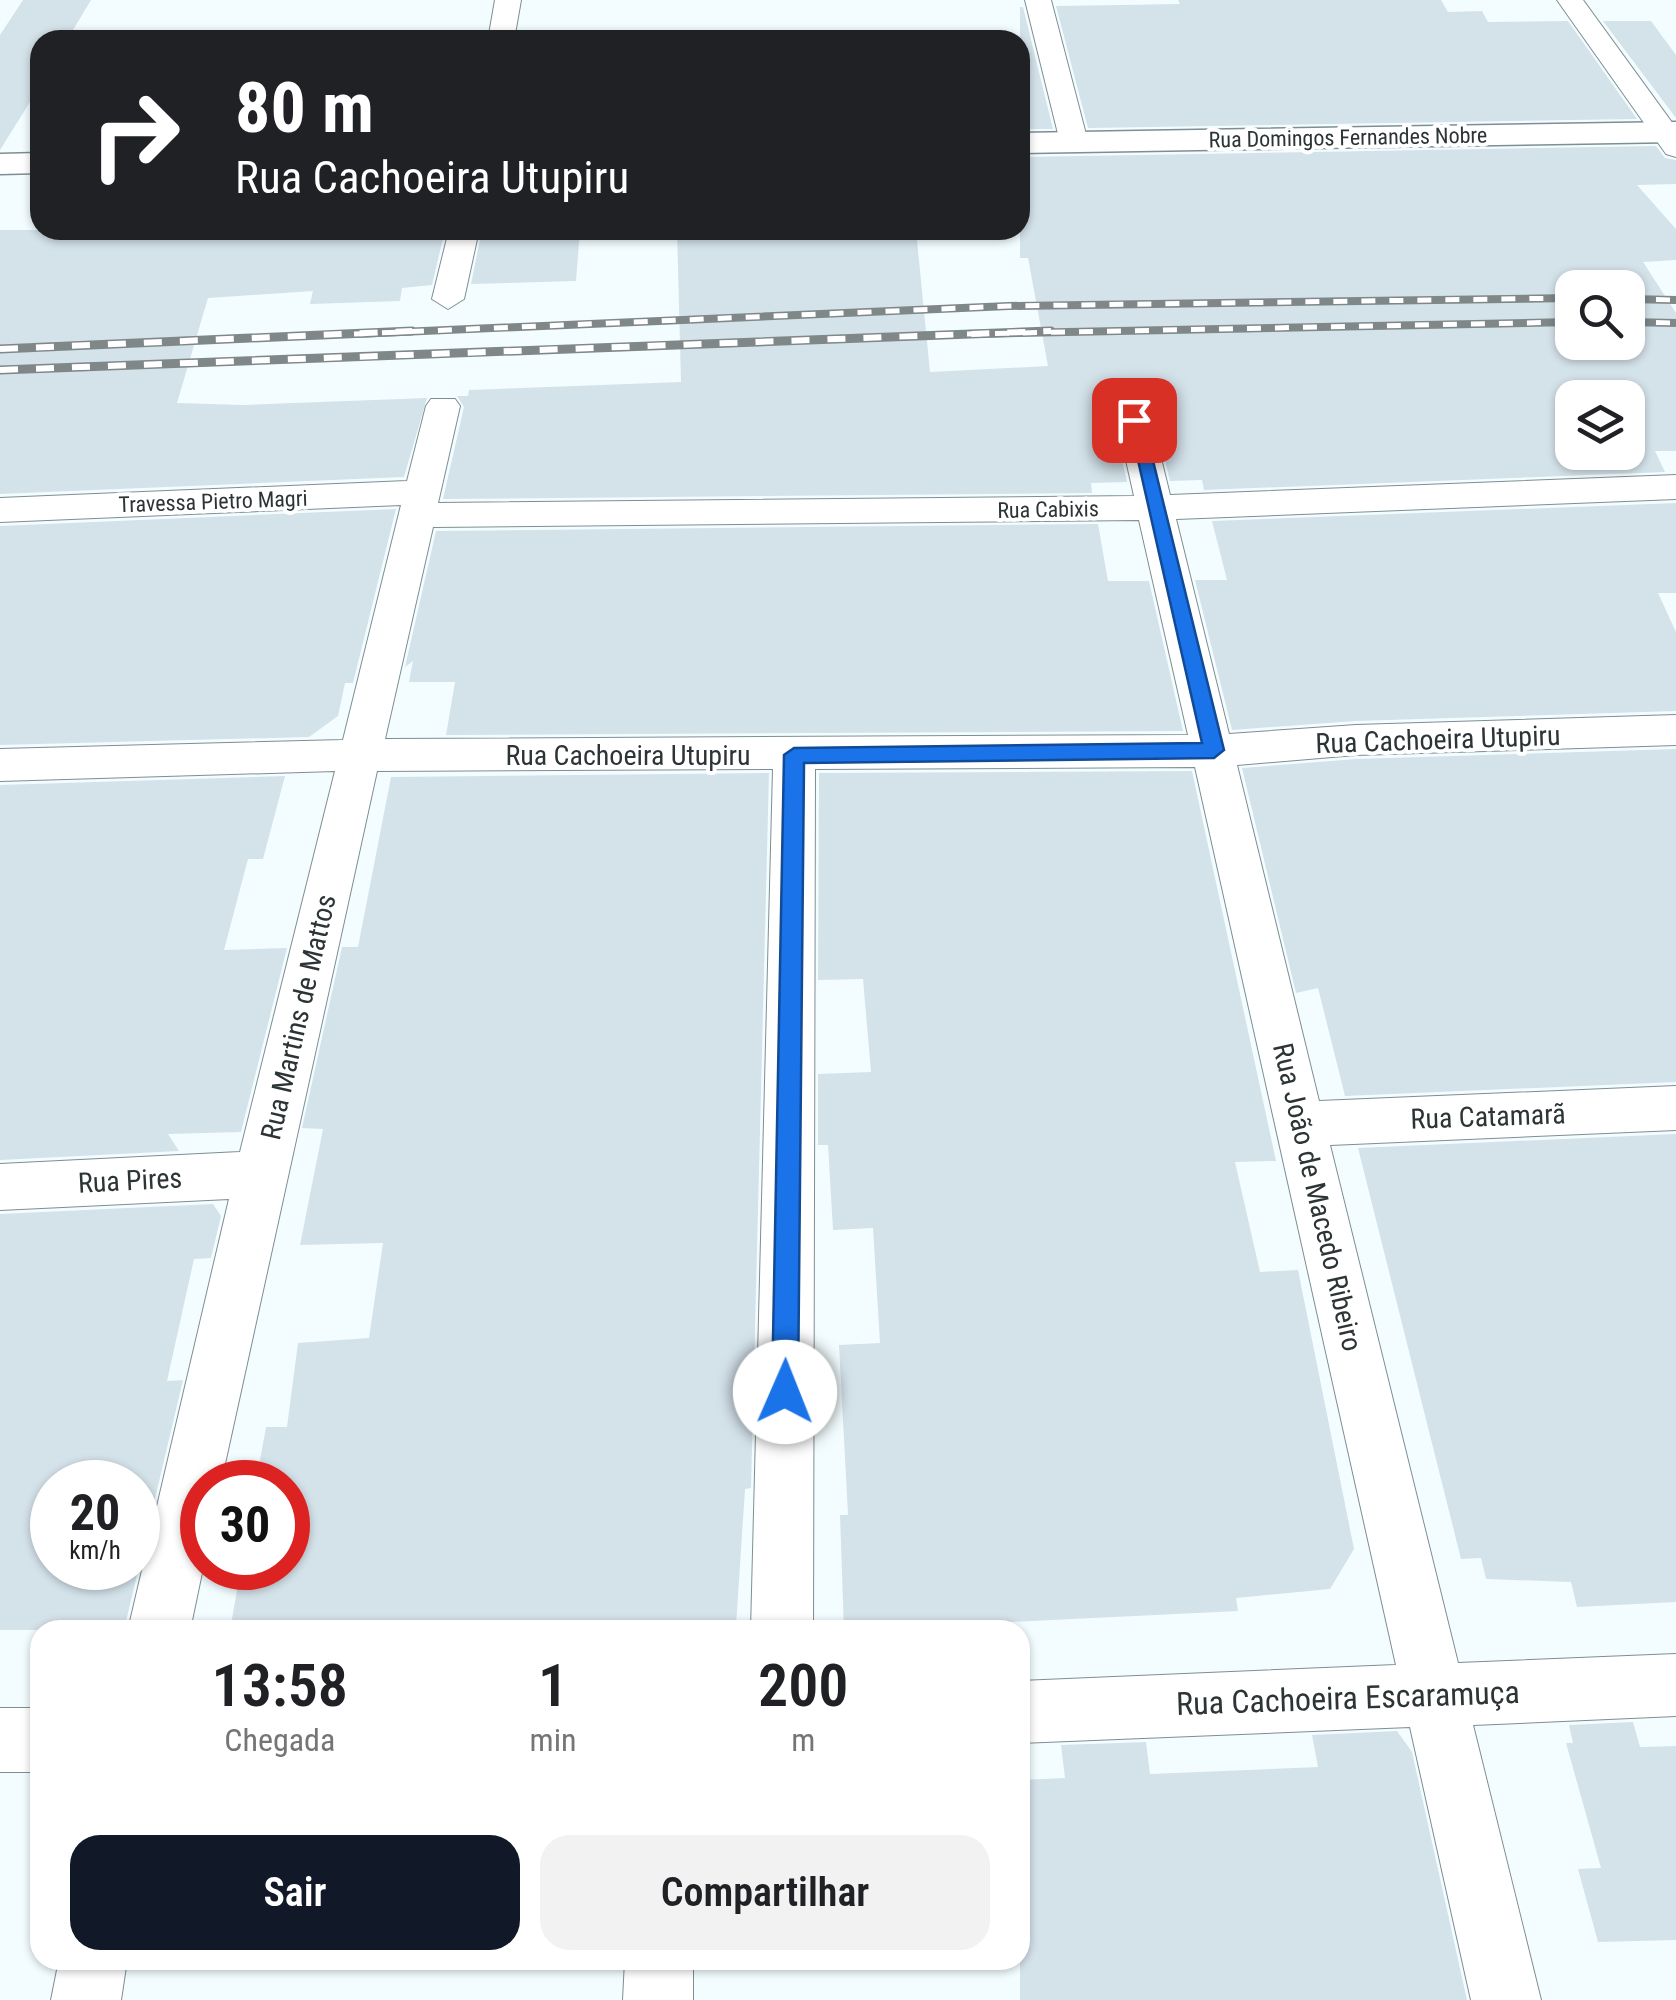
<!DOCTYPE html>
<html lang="pt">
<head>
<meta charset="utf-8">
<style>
  :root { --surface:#fff; --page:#f2f2f2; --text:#202124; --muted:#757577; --accent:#111827 }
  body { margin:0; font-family:"Roboto Condensed",sans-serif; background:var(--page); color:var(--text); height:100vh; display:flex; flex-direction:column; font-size:38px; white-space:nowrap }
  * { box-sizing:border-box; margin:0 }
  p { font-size:32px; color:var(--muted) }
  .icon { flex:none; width:55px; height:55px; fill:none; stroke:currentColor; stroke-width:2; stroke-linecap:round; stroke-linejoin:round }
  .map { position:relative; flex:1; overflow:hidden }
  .drawer { position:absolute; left:30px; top:1620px; width:1000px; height:350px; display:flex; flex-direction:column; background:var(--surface); border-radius:30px; box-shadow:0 2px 8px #0004 }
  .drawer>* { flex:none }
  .banner { position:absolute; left:30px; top:30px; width:1000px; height:210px; border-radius:30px; box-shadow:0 2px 8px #0004; background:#202124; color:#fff; overflow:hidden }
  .fabs { position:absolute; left:1555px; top:270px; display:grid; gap:20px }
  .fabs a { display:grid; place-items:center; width:90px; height:90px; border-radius:20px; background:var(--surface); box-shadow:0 2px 8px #0004; font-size:50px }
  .speed { position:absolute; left:30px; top:1460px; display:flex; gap:20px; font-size:50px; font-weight:700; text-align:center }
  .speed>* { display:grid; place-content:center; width:130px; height:130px; border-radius:50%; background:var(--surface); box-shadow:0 2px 8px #0004; line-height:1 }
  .speed small { font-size:25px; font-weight:400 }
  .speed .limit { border:15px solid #d22; background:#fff; color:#111 }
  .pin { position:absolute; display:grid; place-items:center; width:85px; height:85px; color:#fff; margin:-42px; border-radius:20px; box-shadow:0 5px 15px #0006 }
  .me { position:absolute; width:110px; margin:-55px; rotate:1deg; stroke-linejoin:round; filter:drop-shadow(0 0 8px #0008) }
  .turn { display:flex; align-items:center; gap:35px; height:210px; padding:0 40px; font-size:45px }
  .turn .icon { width:130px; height:130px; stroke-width:2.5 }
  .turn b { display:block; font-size:70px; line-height:85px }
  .eta { display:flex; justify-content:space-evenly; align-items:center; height:170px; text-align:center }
  .eta b { font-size:60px; font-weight:600; line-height:70px }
  .primary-button { display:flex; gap:20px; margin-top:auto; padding:20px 40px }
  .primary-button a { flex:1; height:115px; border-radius:30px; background:var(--accent); color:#fff; font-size:40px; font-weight:600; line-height:115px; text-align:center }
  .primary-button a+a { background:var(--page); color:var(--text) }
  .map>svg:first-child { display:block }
</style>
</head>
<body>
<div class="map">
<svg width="1676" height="2000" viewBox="0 0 1676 2000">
  <rect width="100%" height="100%" fill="#f3fdff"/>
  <path fill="#d4e2ea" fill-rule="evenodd" d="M23,0H91L67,40H40V86L0,150V35Z
    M1178,0H1441L1448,12L1482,11L1488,22L1568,21L1637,119L1088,128L1056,6L1180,4Z
    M1020,7H1023L1053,129H1020Z
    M1603,21H1651L1676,55V118Z
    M1656,146L1665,158L1676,160V184L1637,185L1676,229V260L1643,262L1676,313V451H1655L1665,472L1204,490L1202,480L1170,481L1149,392L1141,382L1127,379L1113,384L1107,394L1127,482L1091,483L1092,493L443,499L464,407L457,396H468L469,390L681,382L677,230H916L930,372L1048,366L1028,258H1020V157ZM1572,288H1628V342H1572ZM1572,398H1628V452H1572Z
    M0,230H445L432,285L402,288L400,301L310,304L313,291L208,298L177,403L243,405L427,398L404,477L0,494Z
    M482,230H580L576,281L471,284Z
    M1676,503V593H1658L1676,632V711L1356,721L1232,730L1195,580H1227L1212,521Z
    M396,509L353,683H345L338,716L309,737L0,745V526Z
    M1098,524L1108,581H1149L1183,731L446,735L455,682H409L413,661L405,667L436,531Z
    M1676,749V1082L1345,1096L1318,988L1296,993L1242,768L1356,759Z
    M1192,771L1276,1161L1235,1162L1260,1272L1298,1270L1354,1549L1330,1589L1236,1598L1238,1611L844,1630L840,1515H848L839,1345L880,1343L873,1228L833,1230L828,1145H818V1074L871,1072L863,979L818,980L819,773Z
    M769,773L751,1488L745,1489L736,1626L687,1630H230L241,1568H288V1482H256L266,1427H287L298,1343L369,1338L383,1243L300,1245L323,1129L302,1128L342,947H358L391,777Z
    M285,776L263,859H248L224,950L287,948L241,1132L168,1134L179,1151L0,1160V785Z
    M1676,1134V1602L1577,1607L1571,1582L1486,1579L1481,1558L1461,1559L1358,1148Z
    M213,1204L221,1216L211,1258L194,1259L167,1381L183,1380L124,1630H0V1214ZM52,1482H138V1568H52Z
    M1633,1722L1640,1747L1676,1746V1940L1598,1942L1578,1869L1601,1868L1566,1743H1573L1569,1725Z
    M1397,1731L1412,1752L1467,2000H1020V1780L1065,1778L1061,1745L1146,1742L1150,1774L1318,1767L1312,1735Z"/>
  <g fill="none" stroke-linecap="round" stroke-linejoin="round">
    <g stroke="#7f8e92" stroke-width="2">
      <path id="street" d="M495,0H521L514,40H488Z
        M1025,0H1051L1088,142L1084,148H1064L1060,142Z
        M1557,0H1583L1676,128V157L1666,154Z
        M449,230H479L464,299L448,309L432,299Z
        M1128,383L1140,386L1145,393L1170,495L1676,475V499L1176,519L1229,734L1356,725L1676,715V745L1356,755L1237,765L1319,1101L1676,1086V1130L1330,1145L1458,1663L1676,1654V1716L1473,1725L1541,2000H1471L1410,1727L1020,1743V1681L1396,1665L1195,767L815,769L813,1630H751L773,769L377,771L221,1482H202L203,1568L190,1630H128L229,1199L0,1210V1164L240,1152L335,771L0,781V749L343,740L401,505L0,522V498L407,481L426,406L431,399H455L460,406L438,503L1134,496L1111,393L1116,386ZM1139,520L1188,735L385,739L433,527Z
        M0,1708H40V1772H0Z
        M59,1960H127L121,2000H51Z
        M625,1960H693V2000H623Z"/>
    </g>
    <g stroke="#7f8e92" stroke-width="3">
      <path id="secondary" d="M1676,122V142L1020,153V133Z
        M40,153V173L0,174V154Z"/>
    </g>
    <use href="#street" fill="#fff" fill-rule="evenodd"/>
    <use href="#secondary" fill="#fff" fill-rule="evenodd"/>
    <g stroke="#7f8788" stroke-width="8">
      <path id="rail-far1" d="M1628,299L1676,300
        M1628,322L1676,323
        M354,334L1009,306L1572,298
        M967,334L1572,322"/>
    </g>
    <g stroke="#7f8788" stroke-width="9">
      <path id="rail" d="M0,349L412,331
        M0,370L1051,331"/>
    </g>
    <use href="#rail-far1" stroke="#fff" stroke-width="5" stroke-dasharray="14" stroke-linecap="butt"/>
    <use href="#rail" stroke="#fff" stroke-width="6" stroke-dasharray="18" stroke-linecap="butt"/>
  </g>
  <path fill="#1a73e8" stroke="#114b97" stroke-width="2.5" d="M1128,416L1143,420L1224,750L1214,758L804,763L798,1392L794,1401L785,1405L776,1401L772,1392L784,755L794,748L1202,743Z"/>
  <g text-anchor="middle" stroke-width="8" stroke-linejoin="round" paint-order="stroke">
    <g font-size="22" fill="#2d3435" stroke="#fff">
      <text transform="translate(1348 137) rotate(-1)" y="8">Rua Domingos Fernandes Nobre</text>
      <text transform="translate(213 501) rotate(-2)" y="8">Travessa Pietro Magri</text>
      <text transform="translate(1048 509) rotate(-1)" y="8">Rua Cabixis</text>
    </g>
    <g font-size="28" fill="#2d3435" stroke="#fff">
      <text transform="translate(1438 739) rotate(-2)" y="10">Rua Cachoeira Utupiru</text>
      <text x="628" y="765">Rua Cachoeira Utupiru</text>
      <text transform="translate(298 1017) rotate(-77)" y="10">Rua Martins de Mattos</text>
      <text transform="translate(1488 1116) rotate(-2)" y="10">Rua Catamarã</text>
      <text transform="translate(130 1180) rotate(-3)" y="10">Rua Pires</text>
      <text transform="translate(1318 1197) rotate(77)" y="10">Rua João de Macedo Ribeiro</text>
    </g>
    <g font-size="32" fill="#2d3435" stroke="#fff">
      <text transform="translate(1348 1698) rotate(-2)" y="11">Rua Cachoeira Escaramuça</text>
    </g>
  </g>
</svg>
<div class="fabs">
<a><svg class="icon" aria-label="search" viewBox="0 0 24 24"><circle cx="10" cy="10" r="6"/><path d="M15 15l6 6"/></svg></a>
<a><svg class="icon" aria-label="layers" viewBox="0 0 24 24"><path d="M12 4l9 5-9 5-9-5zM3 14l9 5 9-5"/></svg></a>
</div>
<div class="speed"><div>20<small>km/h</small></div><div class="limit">30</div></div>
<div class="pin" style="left:1134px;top:420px;background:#d93025"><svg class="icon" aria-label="arrive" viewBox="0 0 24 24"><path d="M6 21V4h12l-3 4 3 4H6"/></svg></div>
<svg class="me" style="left:785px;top:1392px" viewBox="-20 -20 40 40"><circle r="19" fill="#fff"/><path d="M0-13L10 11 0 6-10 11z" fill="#1a73e8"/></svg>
<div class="banner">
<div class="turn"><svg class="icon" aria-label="right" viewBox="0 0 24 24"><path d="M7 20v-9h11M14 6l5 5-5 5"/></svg><div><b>80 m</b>Rua Cachoeira Utupiru</div></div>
</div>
<section class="drawer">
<div class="eta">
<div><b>13:58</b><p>Chegada</p></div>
<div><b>1</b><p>min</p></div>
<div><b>200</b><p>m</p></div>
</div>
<div class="primary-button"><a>Sair</a><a>Compartilhar</a></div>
</section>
</div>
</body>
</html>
